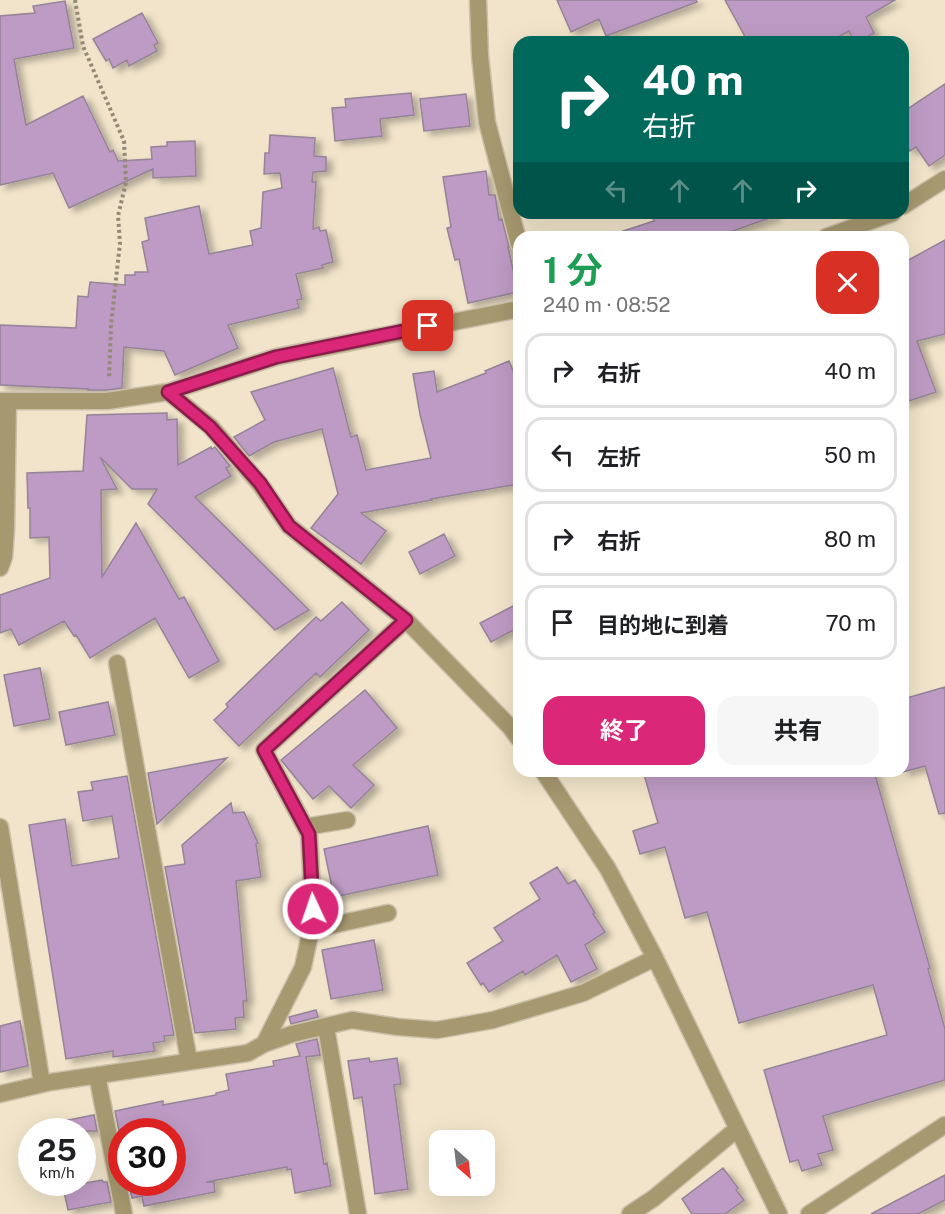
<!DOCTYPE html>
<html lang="ja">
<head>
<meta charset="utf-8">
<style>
  :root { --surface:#fff; --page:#f6f6f6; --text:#202124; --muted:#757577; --line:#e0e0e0; --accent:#db2777 }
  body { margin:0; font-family:"Public Sans","Noto Sans JP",sans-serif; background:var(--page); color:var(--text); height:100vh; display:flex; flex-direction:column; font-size:22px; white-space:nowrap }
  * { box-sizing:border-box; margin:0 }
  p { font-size:20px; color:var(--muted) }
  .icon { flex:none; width:33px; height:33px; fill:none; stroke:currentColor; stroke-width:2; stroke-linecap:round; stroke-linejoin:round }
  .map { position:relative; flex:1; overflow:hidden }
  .sheet { position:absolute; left:513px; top:231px; width:396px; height:546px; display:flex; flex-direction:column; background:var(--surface); border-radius:18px; box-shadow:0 6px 24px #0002 }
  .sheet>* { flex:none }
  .hud { position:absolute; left:513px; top:36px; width:396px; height:183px; border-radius:18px; box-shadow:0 6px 24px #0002; background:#00695c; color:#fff; overflow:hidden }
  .needle { width:39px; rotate:152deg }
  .tools { position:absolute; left:429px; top:1130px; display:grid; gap:12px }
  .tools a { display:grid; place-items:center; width:66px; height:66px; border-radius:12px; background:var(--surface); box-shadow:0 6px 24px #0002; font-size:30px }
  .speed { position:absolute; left:18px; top:1118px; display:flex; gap:12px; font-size:30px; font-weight:700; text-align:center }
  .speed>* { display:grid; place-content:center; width:78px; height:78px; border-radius:50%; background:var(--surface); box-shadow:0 6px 24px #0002; line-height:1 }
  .speed small { font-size:15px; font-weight:400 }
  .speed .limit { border:9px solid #d22; background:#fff; color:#111 }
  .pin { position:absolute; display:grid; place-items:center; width:51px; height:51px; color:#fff; margin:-26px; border-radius:12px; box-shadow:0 3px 9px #0006 }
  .me { position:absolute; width:66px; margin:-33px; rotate:357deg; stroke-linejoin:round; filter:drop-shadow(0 0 4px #0008) }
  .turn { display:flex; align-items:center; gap:21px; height:126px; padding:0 30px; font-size:27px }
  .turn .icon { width:78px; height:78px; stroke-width:2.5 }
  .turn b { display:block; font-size:42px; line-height:51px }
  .lanes { display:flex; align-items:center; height:57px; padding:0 30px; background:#0003; justify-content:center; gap:30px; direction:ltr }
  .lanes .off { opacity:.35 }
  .round { display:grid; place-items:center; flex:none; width:63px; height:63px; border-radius:18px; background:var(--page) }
  .headline { display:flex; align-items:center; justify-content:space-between; height:102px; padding:0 30px }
  h1 { font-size:36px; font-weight:700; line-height:45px; color:#1e9e55 }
  .primary-button { display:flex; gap:12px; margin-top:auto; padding:12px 30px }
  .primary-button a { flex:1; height:69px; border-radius:18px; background:var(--accent); color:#fff; font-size:24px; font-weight:700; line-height:69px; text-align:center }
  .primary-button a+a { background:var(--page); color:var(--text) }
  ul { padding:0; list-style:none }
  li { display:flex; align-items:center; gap:18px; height:75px; margin:0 12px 9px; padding:0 18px; border:3px solid var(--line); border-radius:18px }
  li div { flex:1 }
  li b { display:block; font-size:22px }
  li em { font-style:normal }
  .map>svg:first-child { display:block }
</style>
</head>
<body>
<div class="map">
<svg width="945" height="1214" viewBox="0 0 945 1214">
  <defs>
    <filter id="shadow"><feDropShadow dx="6" dy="4" stdDeviation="3" flood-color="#0004"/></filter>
  </defs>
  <rect width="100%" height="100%" fill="#f1e4ca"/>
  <path fill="#be9bc4" stroke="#958398" stroke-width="1.5" filter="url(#shadow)" d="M557,0H696L697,2L606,36L599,19L571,32Z
    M725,0H895L866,17L874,33L858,42H854L849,31L829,42H748Z
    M65,1L74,48L14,59L26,125L83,96L110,152L113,150L118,161L152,159L151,147L167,146V142L195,141L196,176L153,178V169L69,208L53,173L0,185V16L35,13L33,6Z
    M142,13L158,43L154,45L157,51L129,66L127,60L113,68L109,59L106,61L93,39Z
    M945,84V155L929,166L916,147L910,151L903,140V112Z
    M411,93L414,115L380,119L382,136L335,141L332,108L346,107L345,99Z
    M466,94L470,126L424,131L420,99Z
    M270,135L315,138L314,156L326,157V171L313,172L312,182H316L313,229L319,227L320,231L326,230L333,262L322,265L323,268L296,274L302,299L297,300L299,308L228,325L238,348L175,375L164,351L124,347L122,388L106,390H88V389L0,385V325L76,328L78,296L88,297L90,282L125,285V275H135V272H148L142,242L149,240L145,218L199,206L209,254L253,245L250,231L261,228L263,192L282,188L280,173L264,174L265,153H269Z
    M486,171L489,195H495L499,220L502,219L509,247H508L518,292L468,303L459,259L455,260L447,228L451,227L443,177Z
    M651,213H774L775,216L716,237H618L617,233L654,221Z
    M945,240V334L917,341L936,392L903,403V263Z
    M509,361L519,385V484L431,499L432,500L361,513L386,531L361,564L311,528L338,494L322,429L274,442L249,456L234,437L265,420L251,392L333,368L351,437L357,435L366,470L431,458L420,414L413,374L434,371L437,392L486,373L485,371Z
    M167,413V420L177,419L178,465L211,447L212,449L215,447L230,466L226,468L231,476L195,497L309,610L275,630L148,504L157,489H132L100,457L117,489L101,490L102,577L136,523L179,599L184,597L219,661L189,678L155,618L90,658L76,635L74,636L64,621L19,645L11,629L0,633V595L50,578L49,537L30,538V508H28L27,473L83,471L87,415Z
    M444,534L455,556L420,574L409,552Z
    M342,602L369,630L320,677L316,673L239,746L214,720L228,707L226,704L316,617L321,621Z
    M519,603V627L491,642L480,623Z
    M40,668L50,719L14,726L4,675Z
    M945,687V813L939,814L925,766L903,772V699Z
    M365,690L397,728L353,765L374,785L351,808L329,786L313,799L281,760Z
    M108,702L115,735L66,745L59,712Z
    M227,758L157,824L148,773Z
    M643,771H874L930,968L928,969L945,1029V1080L823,1116L833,1150L818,1154L822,1165L802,1171L798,1160L790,1162L764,1070L887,1035L873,985L739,1023L707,912L685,918L665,847L640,854L633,831L658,823Z
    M127,776L174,1035L164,1036L165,1041L153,1043L155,1051L113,1057V1051L66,1059L29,825L65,819L72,866L119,858L112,816L83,821L78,792L93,790L91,782Z
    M231,803L233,813L244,812L258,843L256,844L261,877L236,881L247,1001H243L244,1017L235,1018L236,1029L195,1033L165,867L185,864L182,845Z
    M428,826L438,875L334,897L324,849Z
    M557,867L568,884L575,880L595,913L593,914L605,932L585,945L597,969L571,982L557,955L525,975L523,971L489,992L483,983L481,985L467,963L503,941L494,928L540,899L530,883Z
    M374,940L383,990L331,999L322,950Z
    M316,1010L318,1017L291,1024L289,1017Z
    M20,1021L28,1066L0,1072V1026Z
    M317,1039L320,1055L306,1057L324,1164L327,1163L331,1186L295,1193L291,1169L287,1170V1167L206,1182H214L215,1192L144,1206L142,1196L132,1198L128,1182H172V1131H119L115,1111L163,1101V1105L216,1095V1093L229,1090L226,1074L274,1066L273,1061L300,1056L296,1044Z
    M369,1058L370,1062L397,1058L401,1084L394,1085L408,1189L375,1194L362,1097L354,1099L348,1061Z
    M94,1115L97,1131H64L63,1121Z
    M723,1168L738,1188L736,1190L744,1200L725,1214H692L682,1199Z
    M945,1175V1200L918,1214H871Z
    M102,1180L103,1182H107L111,1202L68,1210L63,1187Z"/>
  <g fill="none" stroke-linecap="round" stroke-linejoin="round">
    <g stroke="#cbc0a9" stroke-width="19">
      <path id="minor" d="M478,0L480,56L487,122L519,244
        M903,206L945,179
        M826,237L893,213
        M168,392L211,427L260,484L289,526L406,620L510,727L519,739
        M0,401H107L168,392L276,357L519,309
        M0,568L4,557L6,529L8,401
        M117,663L189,1061
        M543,771L608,869L655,958L779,1214
        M0,827L42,1084
        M305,827L347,820
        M310,930L388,913
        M326,1027L358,1214
        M264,1044L303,967L309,939L313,909L309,834L264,750L406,620
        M97,1075L124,1214
        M0,1094L51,1082L248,1053L264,1044L292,1034L352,1020L398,1027L437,1030L493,1020L583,993L655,958
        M630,1214L654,1198L737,1129
        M809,1214L945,1125"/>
    </g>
    <path stroke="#938977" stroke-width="4" stroke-dasharray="3 3" stroke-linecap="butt" d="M75,0L83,46L124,141L126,182L118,216L120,243L111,325L109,379"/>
    <use href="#minor" stroke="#a6986f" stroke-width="16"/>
  </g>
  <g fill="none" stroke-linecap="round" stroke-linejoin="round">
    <g stroke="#8e194d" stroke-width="15">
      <path id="route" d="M313,909L309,834L264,750L406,620L289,526L260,483L210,427L168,392L276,357L428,326"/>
    </g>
    <use href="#route" stroke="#db2777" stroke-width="10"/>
  </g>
</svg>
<div class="tools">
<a><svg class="needle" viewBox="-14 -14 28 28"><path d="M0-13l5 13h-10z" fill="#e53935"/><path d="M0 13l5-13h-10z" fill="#757577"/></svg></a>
</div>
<div class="speed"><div>25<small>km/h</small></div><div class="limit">30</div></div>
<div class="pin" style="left:428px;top:326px;background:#d93025"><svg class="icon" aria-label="arrive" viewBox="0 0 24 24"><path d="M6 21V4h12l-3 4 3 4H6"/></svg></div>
<svg class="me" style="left:313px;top:909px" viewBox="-20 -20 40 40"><circle r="17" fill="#db2777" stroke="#fff" stroke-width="3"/><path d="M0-11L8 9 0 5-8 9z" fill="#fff"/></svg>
<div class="hud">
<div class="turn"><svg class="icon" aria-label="right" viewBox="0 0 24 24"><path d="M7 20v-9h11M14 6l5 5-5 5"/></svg><div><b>40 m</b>右折</div></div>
<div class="lanes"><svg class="icon off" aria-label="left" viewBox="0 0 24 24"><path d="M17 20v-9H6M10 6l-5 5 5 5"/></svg><svg class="icon off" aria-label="ahead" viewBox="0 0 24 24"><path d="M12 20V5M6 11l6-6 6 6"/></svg><svg class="icon off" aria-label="ahead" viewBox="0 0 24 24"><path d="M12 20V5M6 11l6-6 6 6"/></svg><svg class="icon" aria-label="right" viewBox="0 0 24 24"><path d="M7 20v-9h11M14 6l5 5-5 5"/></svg></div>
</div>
<section class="sheet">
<div class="headline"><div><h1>1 分</h1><p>240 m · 08:52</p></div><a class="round" style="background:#d93025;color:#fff"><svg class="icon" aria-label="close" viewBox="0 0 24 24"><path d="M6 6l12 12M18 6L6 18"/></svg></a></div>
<ul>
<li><svg class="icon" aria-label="right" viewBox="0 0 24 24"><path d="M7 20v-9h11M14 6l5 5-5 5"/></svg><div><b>右折</b></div><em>40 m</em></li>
<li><svg class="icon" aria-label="left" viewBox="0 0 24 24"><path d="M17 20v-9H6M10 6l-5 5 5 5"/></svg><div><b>左折</b></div><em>50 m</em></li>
<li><svg class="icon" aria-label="right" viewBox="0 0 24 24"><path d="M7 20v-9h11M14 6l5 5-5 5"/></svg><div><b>右折</b></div><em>80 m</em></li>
<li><svg class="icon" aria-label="arrive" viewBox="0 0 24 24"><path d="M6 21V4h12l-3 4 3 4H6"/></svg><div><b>目的地に到着</b></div><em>70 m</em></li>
</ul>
<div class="primary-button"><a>終了</a><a>共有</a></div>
</section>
</div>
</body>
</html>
